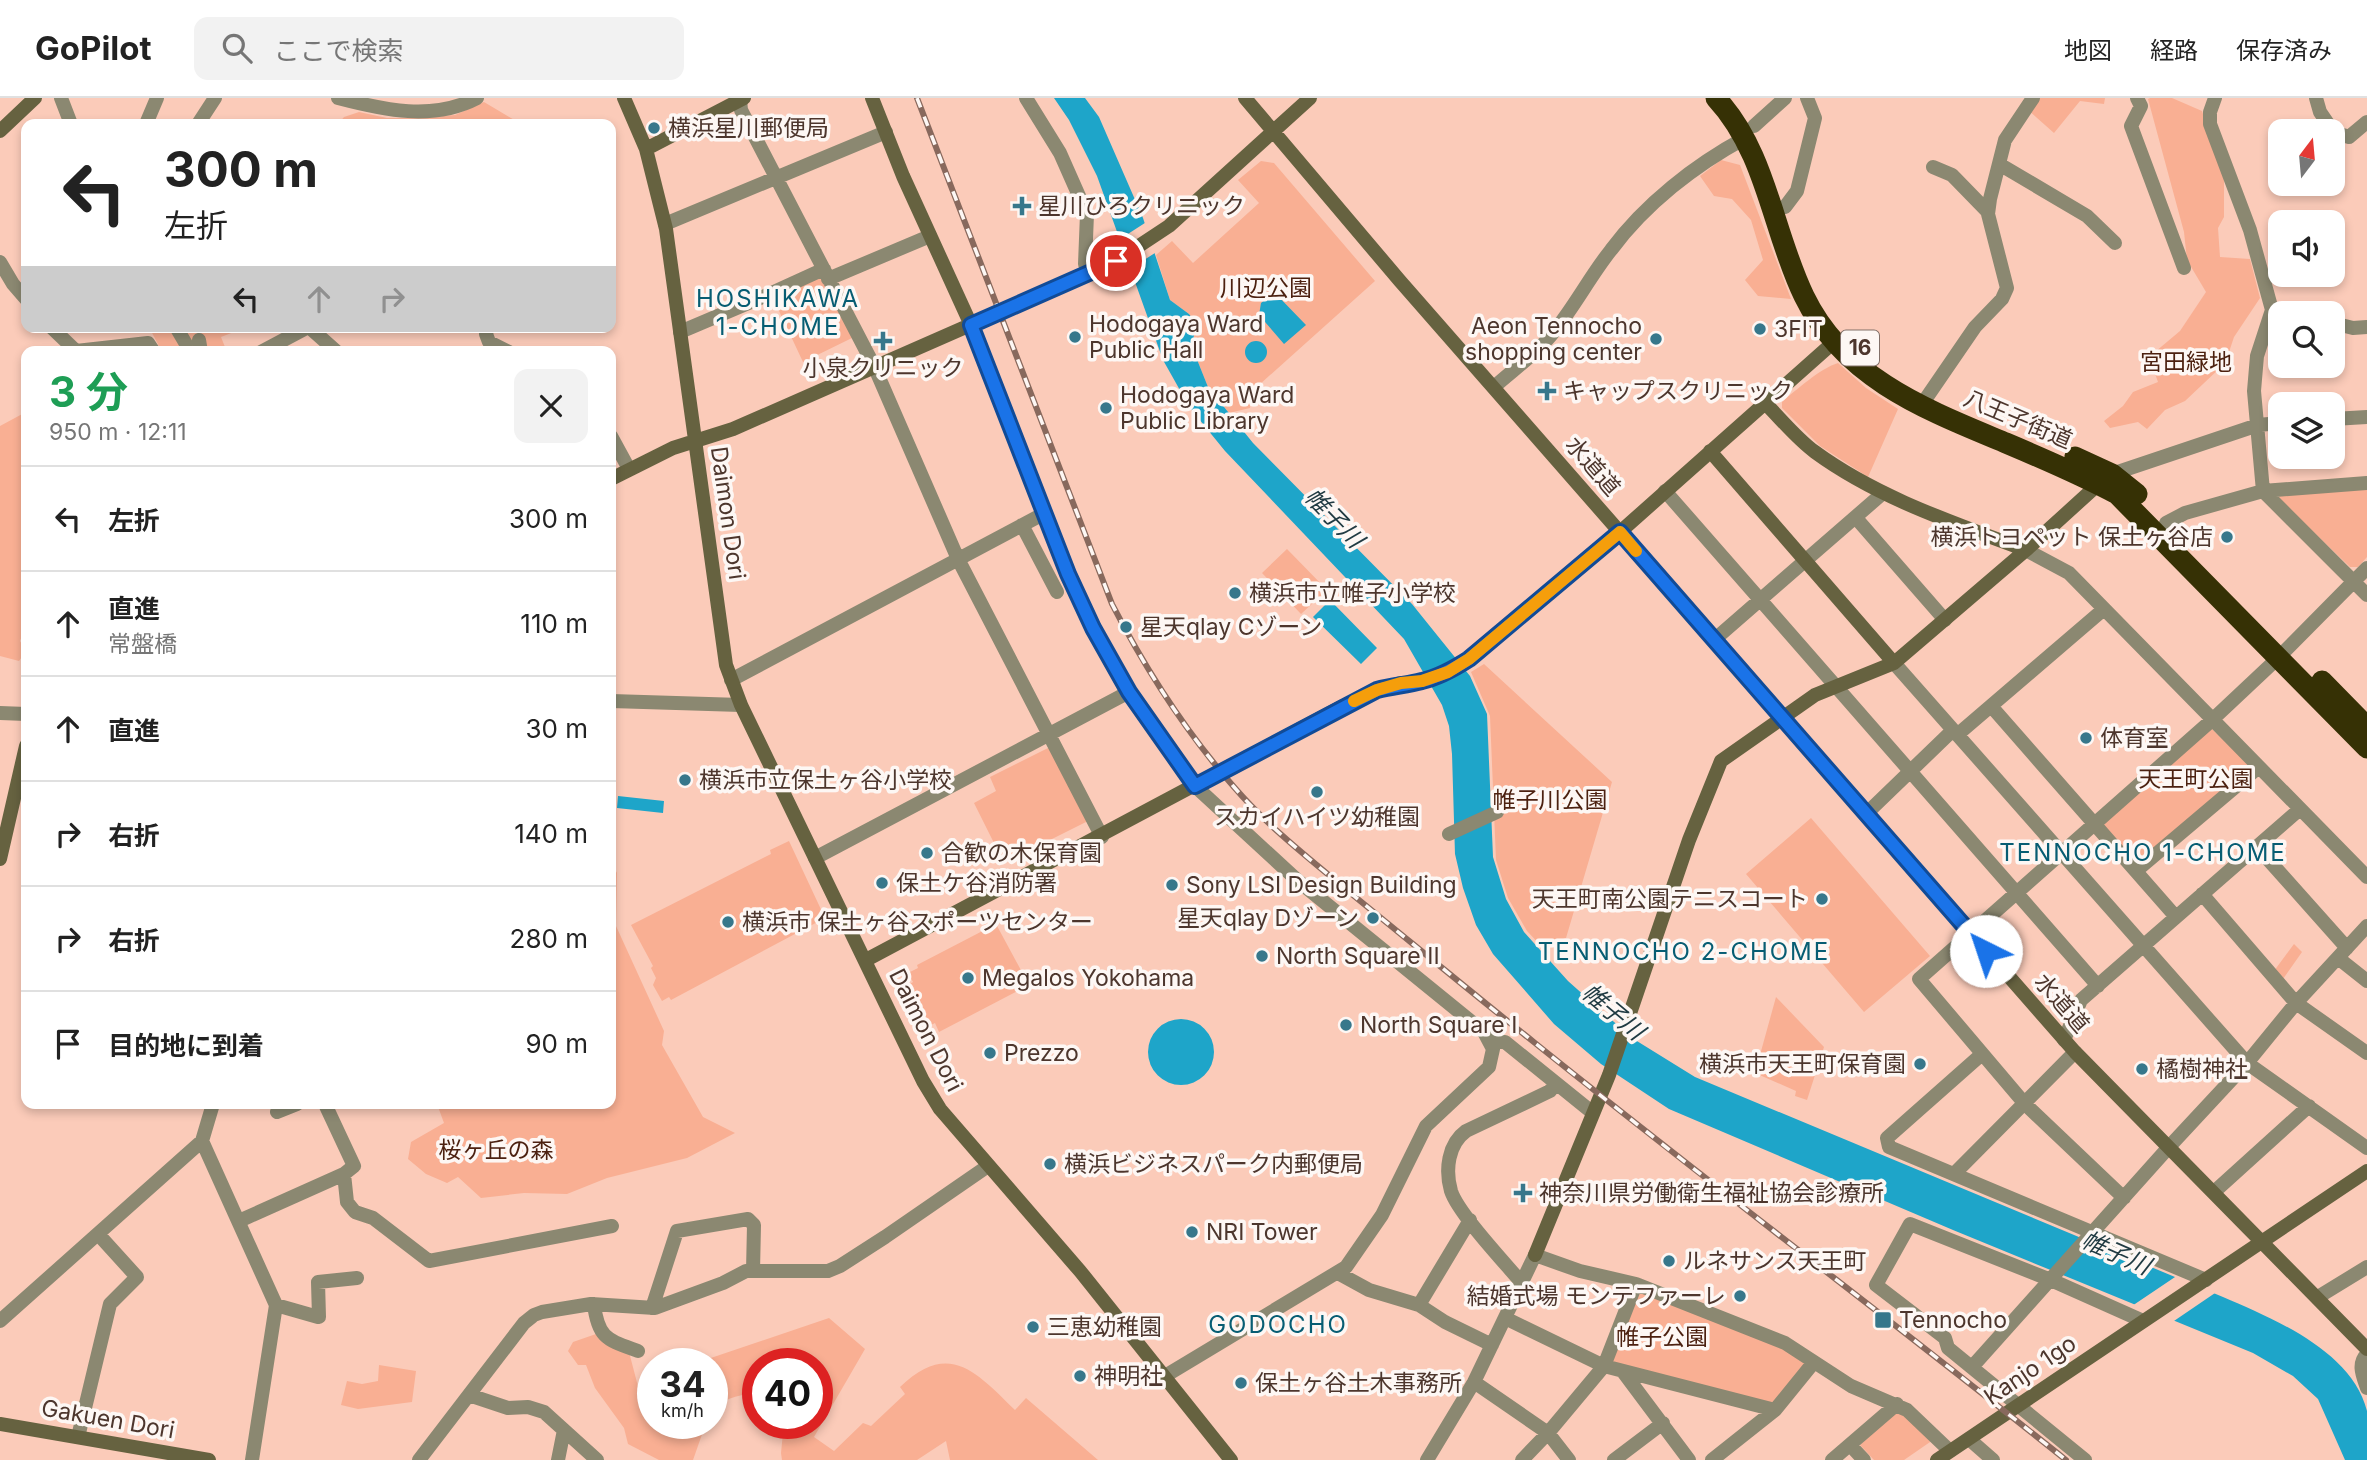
<!DOCTYPE html>
<html lang="ja">
<head>
<meta charset="utf-8">
<style>
  :root { --surface:#fff; --page:#f2f2f2; --text:#222; --muted:#767676; --line:#e0e0e0 }
  body { margin:0; font-family:Inter,"Noto Sans JP",sans-serif; background:var(--page); color:var(--text); height:100vh; display:flex; flex-direction:column; font-size:26px; white-space:nowrap }
  * { box-sizing:border-box; margin:0 }
  p { font-size:23px; color:var(--muted) }
  .icon { flex:none; width:38px; height:38px; fill:none; stroke:currentColor; stroke-width:2; stroke-linecap:round; stroke-linejoin:round }
  .map { position:relative; flex:1; overflow:hidden }
  .details { position:absolute; left:21px; top:248px; width:595px; height:763px; display:flex; flex-direction:column; background:var(--surface); border-radius:14px; box-shadow:0 4px 10px #0003 }
  .details>* { flex:none }
  .banner { position:absolute; left:21px; top:21px; width:595px; height:214px; border-radius:14px; box-shadow:0 4px 10px #0003; background:#fff; color:var(--text); overflow:hidden }
  .needle { width:46px; rotate:16deg }
  .fabs { position:absolute; left:2268px; top:21px; display:grid; gap:14px }
  .fabs a { display:grid; place-items:center; width:77px; height:77px; border-radius:14px; background:var(--surface); box-shadow:0 4px 10px #0003; font-size:35px }
  .speed { position:absolute; left:637px; top:1250px; display:flex; gap:14px; font-size:35px; font-weight:700; text-align:center }
  .speed>* { display:grid; place-content:center; width:91px; height:91px; border-radius:50%; background:var(--surface); box-shadow:0 4px 10px #0003; line-height:1 }
  .speed small { font-size:18px; font-weight:400 }
  .speed .limit { border:10px solid #d22; background:#fff; color:#111 }
  .pin { position:absolute; display:grid; place-items:center; width:60px; height:60px; color:#fff; margin:-30px; border:4px solid #fff; border-radius:50%; box-shadow:0 2px 7px #0007 }
  .me { position:absolute; width:77px; margin:-38px; rotate:319deg; stroke-linejoin:round; filter:drop-shadow(0 0 5px #0008) }
  .turn { display:flex; align-items:center; gap:24px; height:147px; padding:0 28px; font-size:32px }
  .turn .icon { width:91px; height:91px; stroke-width:2.5 }
  .turn b { display:block; font-size:49px; line-height:60px }
  .lanes { display:flex; align-items:center; height:66px; padding:0 28px; background:#0003; justify-content:center; gap:35px; direction:ltr }
  .lanes .off { opacity:.35 }
  .round { display:grid; place-items:center; flex:none; width:74px; height:74px; border-radius:14px; background:var(--page) }
  .head { display:flex; align-items:center; justify-content:space-between; height:119px; padding:0 28px }
  h1 { font-size:42px; font-weight:700; line-height:52px; color:#1e9e55 }
  ul { padding:0; list-style:none }
  li { display:flex; align-items:center; gap:21px; height:105px; padding:0 28px; border-top:2px solid var(--line) }
  li div { flex:1 }
  li b { display:block; font-size:26px }
  li em { font-style:normal }
  header { display:flex; align-items:center; gap:42px; box-sizing:border-box; height:98px; padding:0 35px; background:var(--surface); border-bottom:2px solid var(--line) }
  header strong { font-size:33px }
  nav { display:flex; gap:38px; margin-inline-start:auto; font-size:24px }
  .search { width:490px; height:63px; background:var(--page); display:flex; align-items:center; gap:18px; box-sizing:border-box; padding:0 24px; border-radius:14px; color:var(--muted); font-size:26px }
  .map>svg:first-child { display:block }
</style>
</head>
<body>
<header>
<strong>GoPilot</strong>
<div class="search"><svg class="icon" aria-label="search" viewBox="0 0 24 24"><circle cx="10" cy="10" r="6"/><path d="M15 15l6 6"/></svg>ここで検索</div>
<nav><a>地図</a><a>経路</a><a>保存済み</a></nav>
</header>
<div class="map">
<svg width="2367" height="1362" viewBox="0 0 2367 1362">
  <rect width="100%" height="100%" fill="#fbcbb9"/>
  <path fill="#f9af93" d="M2038,0H2105L2104,6L2080,3L2054,35L2028,12Z
    M2150,0H2172L2202,13L2224,81V119L2218,130L2220,159L2250,161L2260,200L2234,239L2228,257L2221,269L2185,303L2165,312L2147,331L2138,324L2110,330L2104,323L2123,308L2133,294L2158,284L2149,259L2180,233L2206,194L2187,162L2184,134L2148,1Z
    M484,4L521,26H338L344,19L359,14L387,20H421L455,17Z
    M1721,62L1740,67L1791,201L1758,198L1745,182L1763,162L1751,122L1732,101L1714,98L1700,78Z
    M1261,63L1274,65L1375,183L1259,287L1251,290L1250,310L1229,315L1208,289L1192,249L1196,225L1189,216L1170,202L1156,157L1172,143L1193,165L1259,105L1238,82Z
    M822,175L854,239L803,264L772,198Z
    M149,229H239V232L221,239L227,254H162Z
    M1838,265L1866,290L1898,311L1868,379L1820,348L1782,310V304C1796,292 1821,270 1838,265Z
    M26,314V528L20,543L26,553L19,563L0,558V328Z
    M2367,390V459L2358,469H2350L2278,400L2282,395Z
    M1287,451L1327,492L1301,516L1262,475Z
    M1484,566L1612,684L1566,840L1541,848L1527,833L1508,800L1496,762L1490,618L1471,574Z
    M2211,630L2248,666L2249,674L2139,766L2099,728Z
    M1050,649L1088,723L1004,765L974,705L996,693L990,679Z
    M1811,720L1930,858L1864,914L1746,776Z
    M789,743L825,820L671,902L669,899L662,903L653,887L656,880L651,870L653,868L631,827L771,756L770,752Z
    M611,763L617,775L616,828L664,933L662,947L703,1019L735,1035L687,1060L607,1080L567,1096L524,1095L481,1100L458,1079L447,1085L426,1076L408,1061L411,1044L444,1025L437,1006H611Z
    M996,826L1029,887L939,934L935,925L929,928C915,917 908,906 905,889L913,884L908,875L918,870L917,867Z
    M2294,846L2302,854L2283,881L2274,873Z
    M1776,899L1824,949L1807,1002L1795,998L1796,993L1755,975Z
    M1637,1189L1784,1248L1811,1264L1775,1306L1612,1264Z
    M829,1220L865,1251L814,1339L834,1353L863,1325L871,1328L905,1296L900,1289C949,1242 976,1274 1015,1312L1026,1300L1098,1362H950L946,1343L917,1362H782L781,1355L784,1325H817V1265H758V1295C739,1297 724,1299 712,1314V1265H696Z
    M596,1236L629,1254L640,1296L653,1304V1325H706L693,1362H659L628,1346L624,1330L595,1290L586,1267H578L568,1253L573,1244Z
    M379,1267L416,1273L412,1304L358,1311L341,1307L347,1283L362,1286L378,1283Z
    M1899,1312L1933,1342L1904,1362H1874L1860,1347Z"/>
  <path fill="#1ea5c9" d="M1054,0H1085L1099,19L1143,120L1170,202L1189,216L1196,225L1192,249L1208,289L1253,345L1412,506L1470,578L1487,616L1493,759L1506,801L1524,834L1568,883L1632,940L1695,979L2223,1199C2274,1221 2352,1253 2367,1313C2367,1328 2367,1347 2367,1362H2345L2318,1301L2293,1278L2253,1255L1953,1132L1669,1011L1601,966L1554,926L1493,856L1476,827L1463,790L1455,756L1452,656L1449,628L1442,607L1404,541L1225,353L1190,310L1163,262L1097,78L1069,22Z
    M1274,194L1306,227L1284,246L1259,217L1261,205Z
    M1245 254a11 11 0 1 1 22 0a11 11 0 1 1-22 0Z
    M1330,502L1377,550L1361,566L1313,519Z
    M618,698L664,703L663,715L617,710Z
    M1148 954a33 33 0 1 1 66 0a33 33 0 1 1-66 0Z"/>
  <path fill="#fbcbb9" d="M1148,123L1158,153L1127,173L1117,143Z
    M2178,1177L2218,1193L2171,1225L2132,1208Z"/>
  <g fill="none" stroke-linecap="round" stroke-linejoin="round">
    <path stroke="#8b8871" stroke-width="14" d="M61,0L71,26
      M338,0C384,12 433,23 477,0
      M1026,0L1060,55L1087,116L1085,166
      M2137,0L2141,8L2131,28L2184,170
      M2215,0L2210,14V26L2250,132L2272,212L2257,258L2254,293L2263,393L2367,497
      M2316,0L2320,14L2333,33
      M740,2L741,12L874,268L958,461L1102,739
      M146,26L157,0
      M198,26L215,0
      M1754,28L1785,0
      M2333,34L2349,39L2367,24
      M1999,66L2087,118L2115,145
      M1933,69L1952,77L1988,114
      M1785,109L1797,93L1815,20L1807,0
      M665,126L886,34
      M0,164L13,186L26,201
      M828,181L930,138
      M2272,212L2286,215
      M2333,225L2353,230L2367,229
      M51,229L76,253L148,245L154,254
      M176,229L186,246
      M309,229L337,254
      M488,229L486,236L489,244L509,254
      M680,234L767,197L824,171
      M199,242L201,254
      M261,254L308,229
      M1494,289C1514,271 1540,253 1556,231C1576,206 1591,177 1611,152C1645,106 1695,67 1745,40
      M1927,299L1975,229L2002,201L2007,190L1988,116L1990,101L2005,42L2033,0
      M2333,321L2367,319
      M611,338L629,371
      M2112,376L2258,327L2280,325
      M1665,393L2098,888
      M1856,420L1945,522
      M2166,425L2185,415L2263,393L2367,385
      M1022,427L1057,494
      M2026,452L2069,475L2367,779
      M1714,542L1883,395
      M1894,565L2247,965L2367,1050
      M731,582L1045,415
      M611,603L741,607
      M1991,608L2176,819
      M0,615L26,616
      M1957,637L2104,511
      M1867,715L1953,632
      M1449,736L1497,714
      M2257,749L2347,850
      M815,760L1129,594
      M2136,773L2259,669
      M2202,796L2296,905L2367,955
      M2338,860L2367,883
      M2064,942L2081,902L2300,711
      M1491,944H1505L1593,1015
      M1982,956L1887,1040L1889,1049L2206,1182
      M277,1014L297,1006
      M202,1043L276,1207L252,1362
      M344,1076L347,1104L355,1114L373,1120L429,1163L612,1128
      M1954,1076L2075,954
      M2214,1094L2309,1008
      M2124,1100L2025,1006L1919,881L2212,622L2278,560L2367,470
      M239,1123L344,1076L354,1068L325,1006
      M1338,1175L1369,1192L1419,1207L1445,1224L1492,1247
      M1522,1185C1505,1165 1458,1115 1451,1093C1445,1072 1448,1046 1466,1033L1550,993L1556,985
      M2318,1199L2367,1169
      M594,1206C598,1241 608,1242 638,1253
      M276,1207L318,1219
      M1419,1207L1470,1122
      M652,1210L677,1133L748,1121L754,1127L753,1173
      M319,1219L318,1184L357,1180
      M1505,1220L1604,1268L1775,1312
      M0,1223L202,1043L213,1006
      M2367,1256C2357,1266 2363,1278 2367,1290
      M1972,1269L2168,1050L2247,965L2296,905L2367,828
      M1624,1275L1689,1362
      M1165,1278L1346,1169L1382,1117L1426,1028L1489,969L1493,951L1484,934L1297,782L1195,688
      M1474,1284L1548,1335L1569,1362
      M469,1297L508,1310L528,1309L544,1314L597,1362
      M78,1339L110,1206L137,1179L98,1136
      M1969,1341L1993,1362
      M1850,1347L1864,1362
      M419,1362L524,1225L534,1217L542,1214L591,1206L655,1210L723,1185L746,1173H828L840,1168L885,1139L988,1068
      M558,1362L564,1332
      M1427,1362L1474,1284L1535,1157L1580,1173L1636,1186L1785,1245L1851,1288L1907,1312L1950,1353
      M1522,1362L1548,1335L1604,1268L1636,1186
      M1614,1362L1663,1325
      M1712,1362L1775,1312L1814,1264
      M1832,1362L1897,1306
      M2085,1362L1948,1250L1945,1240L1876,1187L1910,1126L2051,1182L2143,1223"/>
    <path stroke="#666240" stroke-width="14" d="M624,0L646,51L666,131L726,567L741,607L923,983L940,1011L1080,1173L1231,1362
      M872,0L903,78L971,227L1068,476L1093,530L1129,594L1195,688
      M1245,0L1400,183L2075,954L2367,1251
      M0,33L35,0
      M646,51L744,0
      M1765,305C1781,321 1797,341 1815,354C1878,400 1954,425 2026,452
      M1710,353L1894,565
      M611,381L673,350L733,331L1116,163L1169,128L1310,0
      M0,761L26,648
      M866,862L1343,608L1377,592L1401,585L1422,584L1448,574L1470,561L1620,434L1835,243
      M1535,1157L1609,977L1689,742L1721,663L1815,597L1894,565L2026,452L2103,382
      M0,1326L209,1362
      M1937,1362L2367,1073"/>
    <path stroke="#363105" stroke-width="21" d="M1716,0C1767,55 1772,132 1804,198C1844,281 1927,312 2006,345C2044,361 2081,377 2117,396L2367,650
      M2075,359L2112,376L2137,396
      M2322,583L2367,629"/>
    <g stroke="#88695d" stroke-width="6">
      <path id="rail" d="M917,0L1112,506C1146,572 1185,633 1234,689C1271,732 1316,766 1359,802C1418,850 1476,898 1535,945C1710,1086 1890,1221 2066,1362"/>
    </g>
    <use href="#rail" stroke="#fdf7f4" stroke-width="3.5" stroke-dasharray="10" stroke-linecap="butt"/>
  </g>
  <g fill="none" stroke-linecap="round" stroke-linejoin="round">
    <g stroke="#114b97" stroke-width="18">
      <path id="route" d="M1116,163L971,227L1068,476L1093,530L1129,594L1195,688L1377,592C1392,588 1407,587 1422,583C1440,579 1455,570 1469,561L1620,434L1986,853"/>
    </g>
    <use href="#route" stroke="#1a73e8" stroke-width="12"/>
    <path stroke="#f59e0b" stroke-width="12" d="M1354,603L1377,592L1401,585L1422,583L1448,574L1469,561L1620,434L1636,453"/>
  </g>
  <g fill="#37778b" stroke="#fdf7f4" stroke-width="2.5">
    <circle cx="654" cy="30" r="7"/>
    <path d="M1018.5 97.5h7v7h7v7h-7v7h-7v-7h-7v-7h7z"/>
    <circle cx="1760" cy="231" r="7"/>
    <circle cx="1075" cy="239" r="7"/>
    <circle cx="1656" cy="241" r="7"/>
    <path d="M879.5 232.5h7v7h7v7h-7v7h-7v-7h-7v-7h7z"/>
    <path d="M1543.5 282.5h7v7h7v7h-7v7h-7v-7h-7v-7h7z"/>
    <circle cx="1106" cy="310" r="7"/>
    <circle cx="2227" cy="439" r="7"/>
    <circle cx="1235" cy="495" r="7"/>
    <circle cx="1126" cy="529" r="7"/>
    <circle cx="2086" cy="640" r="7"/>
    <circle cx="685" cy="682" r="7"/>
    <circle cx="1317" cy="694" r="7"/>
    <circle cx="927" cy="755" r="7"/>
    <circle cx="882" cy="785" r="7"/>
    <circle cx="1172" cy="787" r="7"/>
    <circle cx="1822" cy="801" r="7"/>
    <circle cx="1373" cy="820" r="7"/>
    <circle cx="728" cy="824" r="7"/>
    <circle cx="1262" cy="858" r="7"/>
    <circle cx="968" cy="880" r="7"/>
    <circle cx="1346" cy="927" r="7"/>
    <circle cx="990" cy="955" r="7"/>
    <circle cx="1920" cy="966" r="7"/>
    <circle cx="2142" cy="971" r="7"/>
    <circle cx="1050" cy="1066" r="7"/>
    <path d="M1519.5 1084.5h7v7h7v7h-7v7h-7v-7h-7v-7h7z"/>
    <circle cx="1192" cy="1134" r="7"/>
    <circle cx="1669" cy="1163" r="7"/>
    <circle cx="1740" cy="1198" r="7"/>
    <rect x="1874" y="1213" width="18" height="18" rx="3.5"/>
    <circle cx="1033" cy="1229" r="7"/>
    <circle cx="1080" cy="1278" r="7"/>
    <circle cx="1241" cy="1285" r="7"/>
  </g>
  <g text-anchor="middle" stroke-width="7" stroke-linejoin="round" paint-order="stroke">
    <rect fill="#fdf7f4" stroke="#827069" stroke-width="2" x="1841" y="232.5" width="38" height="35" rx="5"/>
    <g font-size="21" font-weight="bold" fill="#4d362d">
      <text x="1860" y="257">16</text>
    </g>
    <g font-size="23" fill="#4d362d" stroke="#fdf7f4" text-anchor="start">
      <text x="668" y="38">横浜星川郵便局</text>
      <text x="1038" y="116">星川ひろクリニック</text>
      <text x="1089" y="234">Hodogaya Ward<tspan x="1089" dy="26">Public Hall</tspan></text>
      <text x="1642" y="236" text-anchor="end">Aeon Tennocho<tspan x="1642" dy="26">shopping center</tspan></text>
      <text x="1774" y="239">3FIT</text>
      <text x="883" y="278" text-anchor="middle">小泉クリニック</text>
      <text x="1563" y="301">キャップスクリニック</text>
      <text x="1120" y="305">Hodogaya Ward<tspan x="1120" dy="26">Public Library</tspan></text>
      <text x="2213" y="447" text-anchor="end">横浜トヨペット 保土ヶ谷店</text>
      <text x="1249" y="503">横浜市立帷子小学校</text>
      <text x="1140" y="537">星天qlay Cゾーン</text>
      <text x="2100" y="648">体育室</text>
      <text x="699" y="690">横浜市立保土ヶ谷小学校</text>
      <text x="1317" y="727" text-anchor="middle">スカイハイツ幼稚園</text>
      <text x="941" y="763">合歓の木保育園</text>
      <text x="896" y="793">保土ケ谷消防署</text>
      <text x="1186" y="795">Sony LSI Design Building</text>
      <text x="1808" y="809" text-anchor="end">天王町南公園テニスコート</text>
      <text x="1359" y="828" text-anchor="end">星天qlay Dゾーン</text>
      <text x="742" y="832">横浜市 保土ヶ谷スポーツセンター</text>
      <text x="1276" y="866">North Square II</text>
      <text x="982" y="888">Megalos Yokohama</text>
      <text x="1360" y="935">North Square I</text>
      <text x="1004" y="963">Prezzo</text>
      <text x="1906" y="974" text-anchor="end">横浜市天王町保育園</text>
      <text x="2156" y="979">橘樹神社</text>
      <text x="1064" y="1074">横浜ビジネスパーク内郵便局</text>
      <text x="1539" y="1103">神奈川県労働衛生福祉協会診療所</text>
      <text x="1206" y="1142">NRI Tower</text>
      <text x="1683" y="1171">ルネサンス天王町</text>
      <text x="1726" y="1206" text-anchor="end">結婚式場 モンテファーレ</text>
      <text x="1899" y="1230">Tennocho</text>
      <text x="1047" y="1237">三恵幼稚園</text>
      <text x="1094" y="1286">神明社</text>
      <text x="1255" y="1293">保土ヶ谷土木事務所</text>
    </g>
    <g font-size="23" fill="#4c2110" stroke="#fdf7f4">
      <text x="1266" y="198">川辺公園</text>
      <text x="2186" y="272">宮田緑地</text>
      <text x="2196" y="689">天王町公園</text>
      <text x="1550" y="710">帷子川公園</text>
      <text x="496" y="1060">桜ヶ丘の森</text>
      <text x="1662" y="1247">帷子公園</text>
    </g>
    <g font-size="23" fill="#4d362d" stroke="#fdf7f4">
      <text transform="translate(2018 321) rotate(23)" y="8">八王子街道</text>
      <text transform="translate(1593 368) rotate(49)" y="8">水道道</text>
      <text transform="translate(728 415) rotate(82)" y="8">Daimon Dori</text>
      <text transform="translate(2062 905) rotate(49)" y="8">水道道</text>
      <text transform="translate(926 932) rotate(63)" y="8">Daimon Dori</text>
      <text transform="translate(2030 1272) rotate(-34)" y="8">Kanjo 1go</text>
      <text transform="translate(108 1321) rotate(10)" y="8">Gakuen Dori</text>
    </g>
    <g font-size="24" letter-spacing="2" fill="#075d73" stroke="#fdf7f4">
      <text x="778" y="209">HOSHIKAWA<tspan x="778" dy="28">1-CHOME</tspan></text>
      <text x="2143" y="763">TENNOCHO 1-CHOME</text>
      <text x="1684" y="862">TENNOCHO 2-CHOME</text>
      <text x="1278" y="1235">GODOCHO</text>
    </g>
    <g font-size="24" font-style="italic" fill="#213b43" stroke="#fdf7f4">
      <text transform="translate(1334 420) rotate(46)" y="8">帷子川</text>
      <text transform="translate(1613 914) rotate(40)" y="8">帷子川</text>
      <text transform="translate(2116 1155) rotate(24)" y="8">帷子川</text>
    </g>
  </g>
</svg>
<div class="fabs">
<a><svg class="needle" viewBox="-14 -14 28 28"><path d="M0-13l5 13h-10z" fill="#e53935"/><path d="M0 13l5-13h-10z" fill="#767676"/></svg></a>
<a><svg class="icon" aria-label="sound" viewBox="0 0 24 24"><path d="M4 9h4l5-4v14l-5-4H4zM17 9q2 3 0 6"/></svg></a>
<a><svg class="icon" aria-label="search" viewBox="0 0 24 24"><circle cx="10" cy="10" r="6"/><path d="M15 15l6 6"/></svg></a>
<a><svg class="icon" aria-label="layers" viewBox="0 0 24 24"><path d="M12 4l9 5-9 5-9-5zM3 14l9 5 9-5"/></svg></a>
</div>
<div class="speed"><div>34<small>km/h</small></div><div class="limit">40</div></div>
<div class="pin" style="left:1116px;top:163px;background:#d93025"><svg class="icon" aria-label="arrive" viewBox="0 0 24 24"><path d="M6 21V4h12l-3 4 3 4H6"/></svg></div>
<svg class="me" style="left:1986px;top:853px" viewBox="-20 -20 40 40"><circle r="19" fill="#fff"/><path d="M0-13L10 11 0 6-10 11z" fill="#1a73e8"/></svg>
<div class="banner">
<div class="turn"><svg class="icon" aria-label="left" viewBox="0 0 24 24"><path d="M17 20v-9H6M10 6l-5 5 5 5"/></svg><div><b>300 m</b>左折</div></div>
<div class="lanes"><svg class="icon" aria-label="left" viewBox="0 0 24 24"><path d="M17 20v-9H6M10 6l-5 5 5 5"/></svg><svg class="icon off" aria-label="ahead" viewBox="0 0 24 24"><path d="M12 20V5M6 11l6-6 6 6"/></svg><svg class="icon off" aria-label="right" viewBox="0 0 24 24"><path d="M7 20v-9h11M14 6l5 5-5 5"/></svg></div>
</div>
<section class="details">
<div class="head"><div><h1>3 分</h1><p>950 m · 12:11</p></div><a class="round"><svg class="icon" aria-label="close" viewBox="0 0 24 24"><path d="M6 6l12 12M18 6L6 18"/></svg></a></div>
<ul>
<li><svg class="icon" aria-label="left" viewBox="0 0 24 24"><path d="M17 20v-9H6M10 6l-5 5 5 5"/></svg><div><b>左折</b></div><em>300 m</em></li>
<li><svg class="icon" aria-label="ahead" viewBox="0 0 24 24"><path d="M12 20V5M6 11l6-6 6 6"/></svg><div><b>直進</b><p>常盤橋</p></div><em>110 m</em></li>
<li><svg class="icon" aria-label="ahead" viewBox="0 0 24 24"><path d="M12 20V5M6 11l6-6 6 6"/></svg><div><b>直進</b></div><em>30 m</em></li>
<li><svg class="icon" aria-label="right" viewBox="0 0 24 24"><path d="M7 20v-9h11M14 6l5 5-5 5"/></svg><div><b>右折</b></div><em>140 m</em></li>
<li><svg class="icon" aria-label="right" viewBox="0 0 24 24"><path d="M7 20v-9h11M14 6l5 5-5 5"/></svg><div><b>右折</b></div><em>280 m</em></li>
<li><svg class="icon" aria-label="arrive" viewBox="0 0 24 24"><path d="M6 21V4h12l-3 4 3 4H6"/></svg><div><b>目的地に到着</b></div><em>90 m</em></li>
</ul>
</section>
</div>
</body>
</html>
